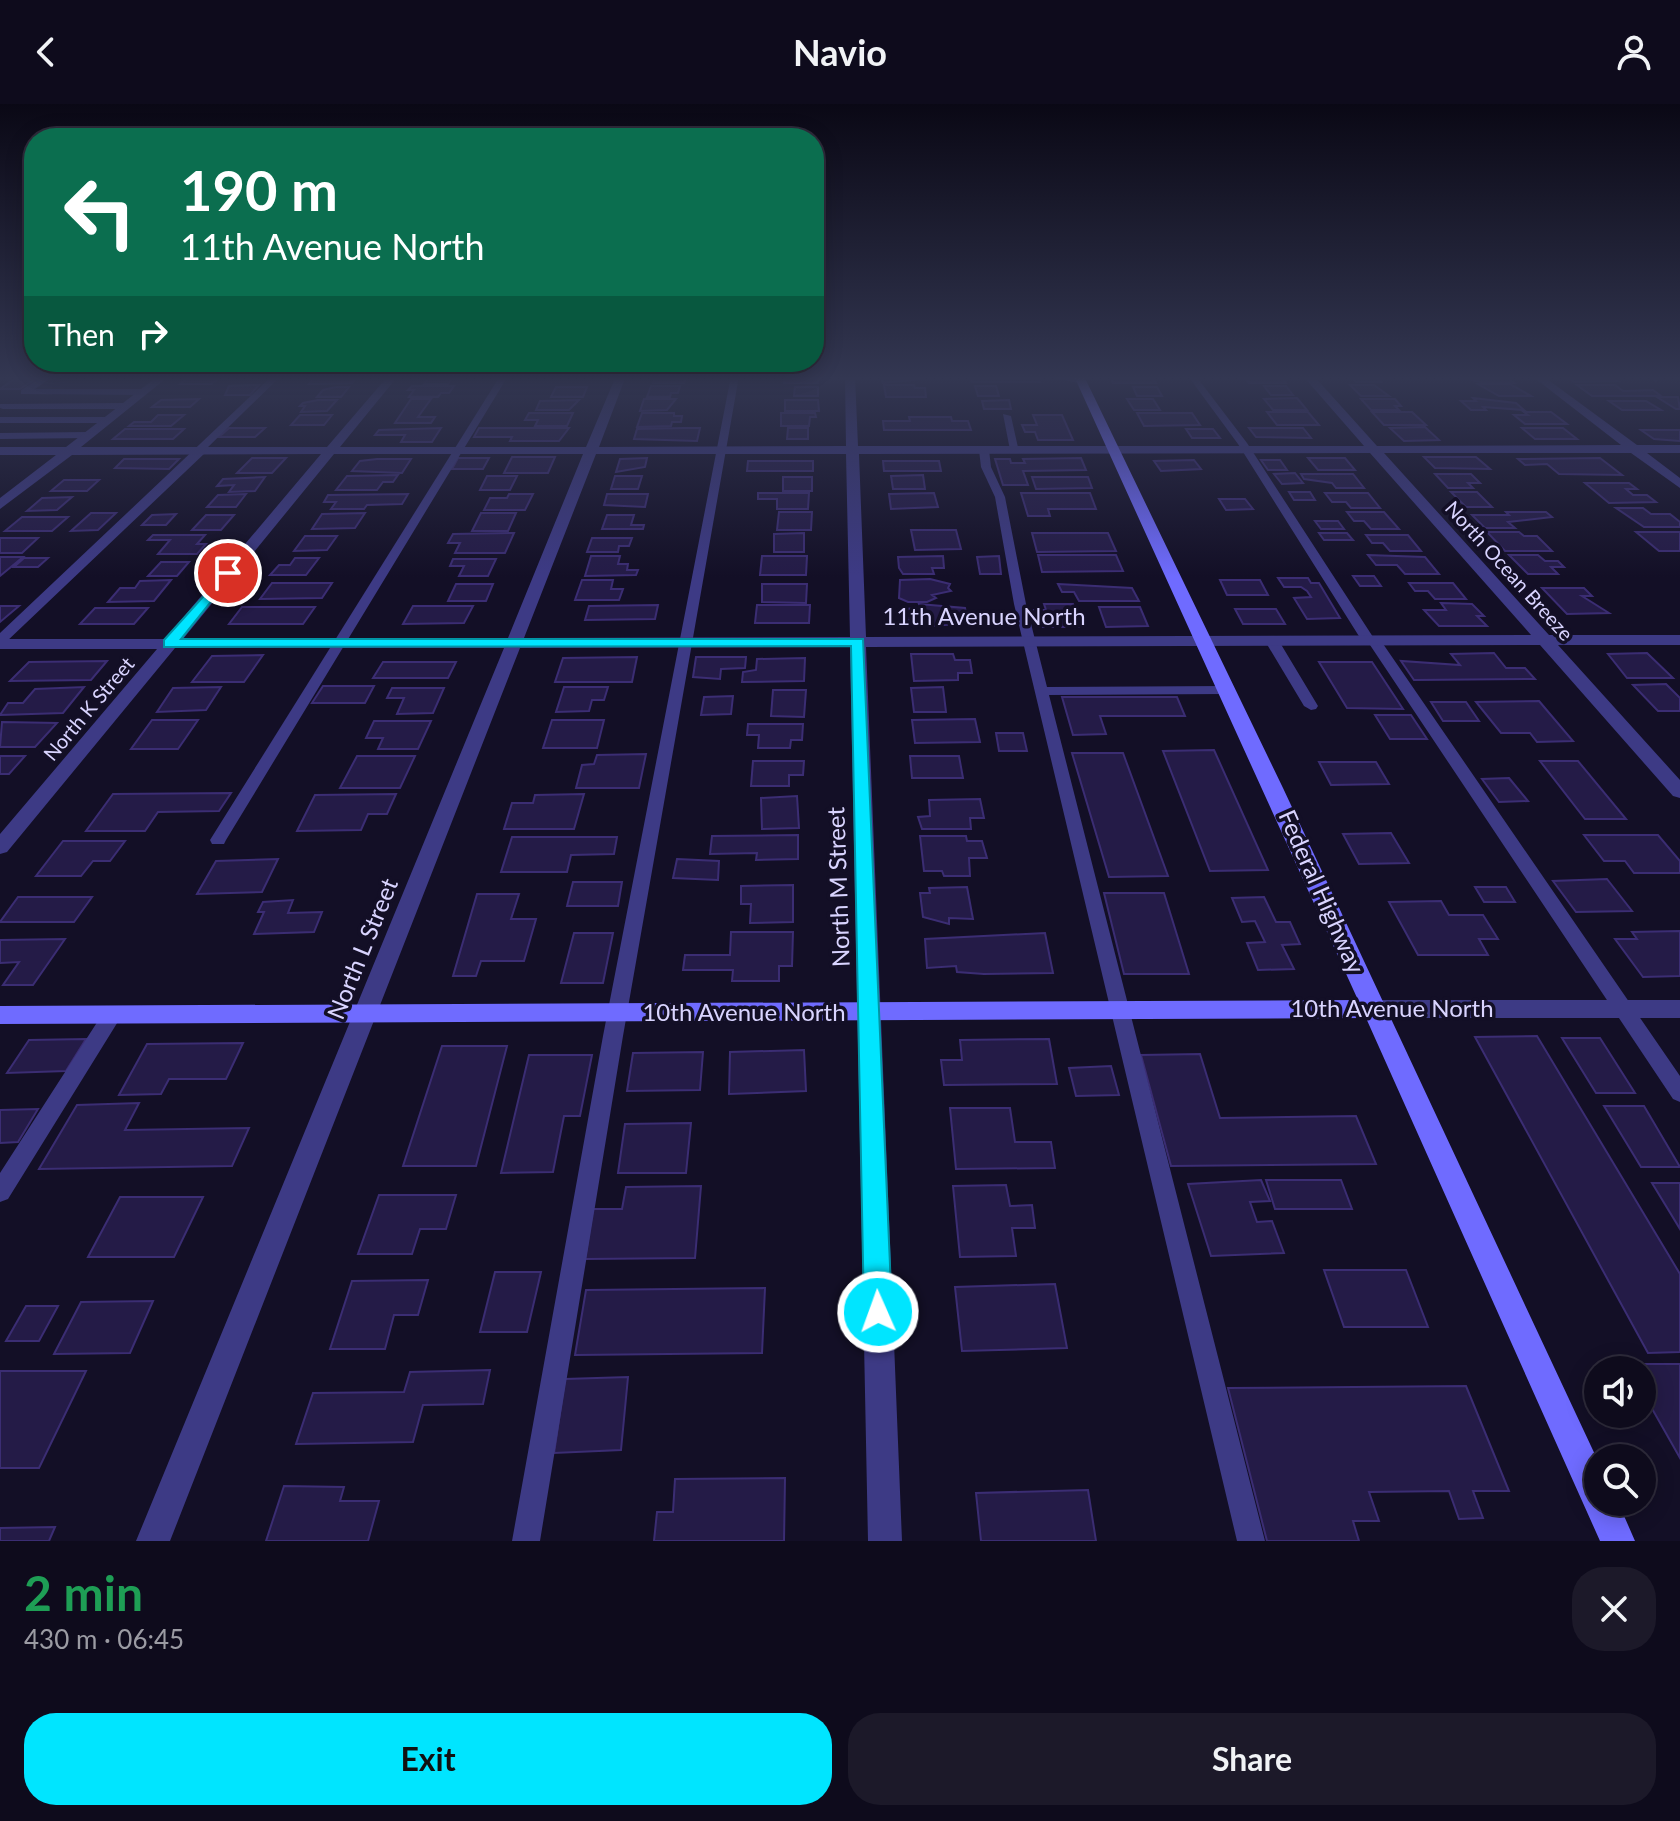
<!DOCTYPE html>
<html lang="en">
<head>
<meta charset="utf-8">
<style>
  :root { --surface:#0e0b1c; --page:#1c1929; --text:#f1f3f6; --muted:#9b9ba3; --line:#2e2b3b; --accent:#00e5ff }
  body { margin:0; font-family:Lato,sans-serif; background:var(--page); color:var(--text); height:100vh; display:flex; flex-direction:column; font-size:30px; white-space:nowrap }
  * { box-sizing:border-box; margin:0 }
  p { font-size:26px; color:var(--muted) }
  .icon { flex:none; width:44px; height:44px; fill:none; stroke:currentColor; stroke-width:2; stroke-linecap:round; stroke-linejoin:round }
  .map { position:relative; height:1437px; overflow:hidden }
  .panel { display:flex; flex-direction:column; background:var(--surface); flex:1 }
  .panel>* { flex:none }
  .hud { position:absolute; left:24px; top:24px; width:800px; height:244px; border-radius:32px; box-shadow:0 4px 20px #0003,0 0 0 2px var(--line); background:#0b6e4f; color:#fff; overflow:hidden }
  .fabs { position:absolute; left:1584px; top:1252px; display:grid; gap:16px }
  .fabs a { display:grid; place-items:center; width:72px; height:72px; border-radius:50%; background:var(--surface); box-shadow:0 4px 20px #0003,0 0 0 2px var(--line); font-size:40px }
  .pin { position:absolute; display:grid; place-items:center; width:68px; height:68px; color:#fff; margin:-34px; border:4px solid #fff; border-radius:50%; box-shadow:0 2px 8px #0007 }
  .me { position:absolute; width:88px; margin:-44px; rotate:358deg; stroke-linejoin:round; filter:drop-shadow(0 0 6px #0008) }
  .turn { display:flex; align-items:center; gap:28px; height:168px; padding:0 24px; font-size:36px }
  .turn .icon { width:104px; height:104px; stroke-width:2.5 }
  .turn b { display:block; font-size:56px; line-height:68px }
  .then { display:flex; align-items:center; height:76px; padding:0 24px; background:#0003; gap:16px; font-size:30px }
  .round { display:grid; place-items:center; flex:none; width:84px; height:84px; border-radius:32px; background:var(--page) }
  .summary { display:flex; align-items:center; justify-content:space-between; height:136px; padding:0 24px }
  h1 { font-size:48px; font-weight:700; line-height:60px; color:#1e9e55 }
  .cta { display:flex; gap:16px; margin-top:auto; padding:16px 24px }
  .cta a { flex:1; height:92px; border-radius:32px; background:var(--accent); color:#111; font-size:32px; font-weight:700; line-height:92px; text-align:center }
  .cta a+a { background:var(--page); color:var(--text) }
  header { display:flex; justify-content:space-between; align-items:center; height:104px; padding:0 24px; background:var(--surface); font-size:36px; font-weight:700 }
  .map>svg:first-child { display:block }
</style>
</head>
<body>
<header><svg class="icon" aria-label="back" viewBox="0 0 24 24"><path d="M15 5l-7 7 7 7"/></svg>Navio<svg class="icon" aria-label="person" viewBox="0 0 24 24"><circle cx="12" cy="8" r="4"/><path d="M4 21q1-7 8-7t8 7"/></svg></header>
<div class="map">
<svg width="1680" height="1437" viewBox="0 0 1680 1437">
  <rect width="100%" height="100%" fill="#130f26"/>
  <path fill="#241b47" stroke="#3b2d73" stroke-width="2" d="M19,272H40L20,285H0Z
    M190,272H221L211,280H180Z
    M338,272H358L352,279L309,280L314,274Z
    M430,272H474L452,274L448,280H424Z
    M655,272H687L684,279H653Z
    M785,272H819L818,279H784Z
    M880,272H922L923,275L883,279Z
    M970,272H1037L1040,278H972Z
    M1110,272H1151L1156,279H1113Z
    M1243,272H1280L1286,279H1249Z
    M1350,272H1382L1384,274H1377L1381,278H1356Z
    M1459,272H1505L1514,279H1483Z
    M1565,272H1627H1611L1618,277L1574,278Z
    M1478,280H1510L1531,292H1499Z
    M259,281L250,291H225L229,282Z
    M884,281H914L915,284H925L926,293H886Z
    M1350,281H1374L1389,292H1361Z
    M1577,281H1615L1623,287L1653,286L1661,292H1592Z
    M412,282H454L449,289H441L438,293H409L414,286H408Z
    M651,282H680L678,289H671L670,293H647Z
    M975,282H996L999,292H978Z
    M1264,282H1286L1293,291H1271Z
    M336,283H349L341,293H317L323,286Z
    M556,283H587L583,293H551Z
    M795,283H818V292H794Z
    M1133,283H1157L1162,292H1137Z
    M1657,293H1678L1680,305H1676Z
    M1297,294L1307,306H1273L1264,295Z
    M1473,294L1516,299L1524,306L1483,303L1486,306H1471L1461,297H1476Z
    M199,295L190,303H152L161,296Z
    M411,295H431L418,313H435L431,319H395Z
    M644,295H676L667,306L640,307Z
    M1127,295H1153L1160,306H1134Z
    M1361,295H1395L1401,302H1395L1399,306H1371Z
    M318,296H337L327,307L301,308L305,302H300L303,299Z
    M579,296L569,306H536L540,297Z
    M785,296H818L819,307H785Z
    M1009,296L1011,305H984L982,297Z
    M1609,297H1646L1661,306H1622Z
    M1267,308H1308L1319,321H1277Z
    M1372,308H1412L1426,321H1384Z
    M1524,308H1551L1567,320H1525L1514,311H1528Z
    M529,309H573L567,322H535L538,316H525Z
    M642,309H674V312H682L681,318H672L671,322L637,323Z
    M781,309H815L816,313H810L809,322H781Z
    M1137,309H1192L1200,321L1144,322Z
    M158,311H184L171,322H129L134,318H151Z
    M300,311H332L324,321H291Z
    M1033,311H1062L1073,336H1038L1035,328H1025L1022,321H1037Z
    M909,313H951L952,317H968L971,326H884L883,317H910Z
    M1425,323L1439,336L1404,337L1390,324Z
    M229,324H265L255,333H219Z
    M441,324L432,338H401L405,331H375L379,326Z
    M479,324H569L559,337H510L512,333H474Z
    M684,324H700L697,337L634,335L637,325Z
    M788,324H808V335H787Z
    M1249,324H1303L1311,334L1256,333Z
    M1522,324H1563L1577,335H1535Z
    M125,325H184L173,335H113Z
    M1186,325H1213L1220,334H1192Z
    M1641,326H1680V337L1654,335Z
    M512,353H555L548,369H504Z
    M1424,353H1476L1490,365L1435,364Z
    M252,354H286L272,369H237Z
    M458,354H489L483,365H452Z
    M647,354L645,363L616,368L620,355Z
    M1081,354L1086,366L1023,367L1028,381H1003L995,355H1010L1011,359H1025L1023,355Z
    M1308,354H1345L1355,366H1318Z
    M1600,354L1622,371L1559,370L1547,360L1525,361L1518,355Z
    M124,355H179L169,365L115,364Z
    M377,355H411L402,369L352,367L360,357Z
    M1194,356L1201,365L1161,367L1154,357Z
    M1261,356H1280L1287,366H1268Z
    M748,357H813V367H747Z
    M883,357H939L941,367H884Z
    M1295,369L1303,379L1282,380L1274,370Z
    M1301,370H1353L1364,384H1336L1332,379L1304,375Z
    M1435,370H1471L1480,379H1468L1473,384H1448Z
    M398,371L393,378H383L377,386H336L347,372Z
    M923,371L925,385H893L891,372Z
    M487,372H517L510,386H480Z
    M615,372H642L638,385H611Z
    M265,373L255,387L229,388L234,381L217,382L223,375Z
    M783,373H812V387H783Z
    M1032,373H1088L1092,384L1036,385Z
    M64,376H99L87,387H51Z
    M1585,379H1629L1637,385H1626L1633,391H1647L1656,398L1609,399Z
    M1289,388H1310L1315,396H1294Z
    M1451,388H1477L1492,403H1466Z
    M758,389H809L808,405H777V395H758Z
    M934,389L938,403L891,405L889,390Z
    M1021,389H1090L1096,405H1048L1050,412H1028Z
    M1325,389H1368L1380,404H1351L1346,398H1332Z
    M246,390L236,403H207L218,391Z
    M408,390L402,400L367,401L364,405H331L336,398H324L328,391Z
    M509,390H533L525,406H484L490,394H507Z
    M607,390H648L645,403L604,401Z
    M72,393L57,406L27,407L42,394Z
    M1219,395H1245L1253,405L1226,406Z
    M1616,404H1643L1651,410H1670L1680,418V423H1644Z
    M779,408H812L811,426H777Z
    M1347,408H1384L1399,425H1371L1364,417H1354Z
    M1506,408H1546L1552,413L1508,418L1515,424H1485L1472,411H1509Z
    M91,409H116L98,426L71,427Z
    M365,409L355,424L312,425L322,410Z
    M481,409H516L508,427H472Z
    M176,410L166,421H142L152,411Z
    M206,411H234L221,426H192Z
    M607,411H634L631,421H644L643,425H602Z
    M22,413H68L52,427H5Z
    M1315,417H1338L1344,425H1321Z
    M911,426H956L961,445L915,446Z
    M1487,428H1519L1524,432H1537L1552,447H1505Z
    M1636,428H1680V447H1659Z
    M514,429L505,449H455L460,439H448L453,430Z
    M804,429V448H774V430Z
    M1032,429H1108L1116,447L1037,448Z
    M1319,429H1347L1353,436H1324Z
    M153,431H205L197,440H206L197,450H158L170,436H148Z
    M1366,431H1408L1421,447H1390L1383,439H1372Z
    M305,432H337L327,446L294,447Z
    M0,434H38L22,449H0Z
    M592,434H632L629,442H619L618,448H587Z
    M1038,451H1116L1123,467L1042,468Z
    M1368,451L1425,453L1439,470H1405L1397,461H1376Z
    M1509,451H1538L1545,457H1558L1564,463H1551L1558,470H1528Z
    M591,452H620L618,460H628L627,466H638L636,471L585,472Z
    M762,452H807L806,471H760Z
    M943,452L944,464H932L934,470H903L899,464L898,453Z
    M999,452L1001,470H980L977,453Z
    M0,453H23L0,472Z
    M24,454H48L38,463H14Z
    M295,454H319L306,471H270L279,461H290Z
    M453,455H496L488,472H459L464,462H450Z
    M161,458H189L177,472H148Z
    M1353,472H1374L1381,482H1360Z
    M1278,474H1308L1311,479H1319L1340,514L1307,515L1294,494L1311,493L1307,487L1301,483H1284Z
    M930,475L950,480L948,484L951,487L932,491L936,494L927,498H908L899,494L900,476Z
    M171,476L154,497L108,498L120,484H135L140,477Z
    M582,476H613L611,485H623L619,496H575Z
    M1220,476H1260L1268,491H1227Z
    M272,479H332L322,494L260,495Z
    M1409,479H1453L1466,495H1435L1428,487H1415Z
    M456,480H493L486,497H448Z
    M762,480H807L806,499L762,498Z
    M1058,480L1132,484L1139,497H1079L1074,488H1062Z
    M1542,484H1584L1592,492H1582L1609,509L1567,510Z
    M1441,499L1472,500L1484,512H1477L1487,522H1439L1424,506H1446Z
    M919,500L965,504L968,519L932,522L920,516H905L903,505L921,504Z
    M1044,500H1073L1080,523H1039L1034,506H1046Z
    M658,501L655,515L585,516L589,502Z
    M757,501H810L809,519H755Z
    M0,502H19L0,518Z
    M413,502H473L464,519L403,520Z
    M242,503H315L303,520H229Z
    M1099,503H1140L1148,522L1106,523Z
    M95,504H148L134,520H80Z
    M1235,505H1276L1285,520H1243Z
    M1494,549L1506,564H1525L1535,575L1414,576L1401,557L1460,561L1451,550Z
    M1647,549L1673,574H1627L1608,550Z
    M911,550H953L955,556H970L972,569H958V576L914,577Z
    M263,551L244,578H192L212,552Z
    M637,553L632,578H555L563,554Z
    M696,553H746L745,564L721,565L720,575L693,573Z
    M805,554L804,577L742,578L743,568L756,566L757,555Z
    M107,557L91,576L10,577L29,558Z
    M383,558H456L448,574H373Z
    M1319,558H1372L1403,605L1347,604Z
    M1666,580L1680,594V607H1658L1633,581Z
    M323,582H374L365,599H312Z
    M84,583L63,609L0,611L8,599H23L35,585Z
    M221,583L206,606L157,608L173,584Z
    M564,583H608L604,596H592L589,607L556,608Z
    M943,583L946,608H914L911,584Z
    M392,584H444L433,609L397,610L404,594H387Z
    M773,586H806L804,613L771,612Z
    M733,592L731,610L701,611L704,593Z
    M1062,593H1177L1185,612H1100L1106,630L1073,631Z
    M1539,597L1573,637L1537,638L1530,629H1501L1476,598Z
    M1431,598H1466L1479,617H1443Z
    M1375,611H1411L1427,635H1390Z
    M975,615L980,638L915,639L912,616Z
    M152,616H198L178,645H131Z
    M552,616H604L597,644H543Z
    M374,617H431L418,645H378L383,634H366Z
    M2,618L57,619L35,643H0Z
    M748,620H803L802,636H791L790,644H758L759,631H747Z
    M996,629H1023L1027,647H999Z
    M1214,646L1268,766L1210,767L1163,647Z
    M1072,649H1123L1168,772L1109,773Z
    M646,650L639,684H576L582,661L594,660L597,651Z
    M0,652H25L9,670H0Z
    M357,652H415L400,684H340Z
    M910,652H959L963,674H912Z
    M753,657H804L803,671H789V682H751Z
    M1540,657H1578L1626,715H1585Z
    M1319,658H1376L1389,680L1331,681Z
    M1509,674L1528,697L1499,698L1482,675Z
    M231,689L219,707L158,708L145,727H86L113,690Z
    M396,690L387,710H368L361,726L297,727L315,691Z
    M584,690L574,725H504L512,699H533L535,691Z
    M797,692L799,724L762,725L761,694Z
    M980,695L984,714H970L971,725H922L918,713L930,712L929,696Z
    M1391,729L1409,759L1359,760L1343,730Z
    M798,731V755L756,756L757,749L710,750L712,732Z
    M1584,731H1658L1680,757V769H1634L1625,757H1604Z
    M920,732H966L967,737H982L987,754H969L970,772H944L942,767H924Z
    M512,733H617L614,750L571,751L567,768H501Z
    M63,737H125L110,757H93L81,772H36Z
    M278,755L262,788L197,790L216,757Z
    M677,755L719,757L718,776L673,774Z
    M1607,775L1632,807L1576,808L1553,777Z
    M573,778H622L618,802H567Z
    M793,781V818L750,819L751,800H741V782Z
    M967,783L973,815L949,814V820L923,813L920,789H930L929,784Z
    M1475,783H1506L1515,798H1484Z
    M1104,789H1164L1189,870H1124Z
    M477,790H519L511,815H536L524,857H481L476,872H453Z
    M18,793H92L74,818H0Z
    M1264,793L1276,818H1290L1300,840L1282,841L1294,865L1258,866L1247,839L1265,838L1255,817L1242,818L1232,794Z
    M293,796L288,809L322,808L314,828L254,830L264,808H258L263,798Z
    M1441,797L1449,811H1483L1498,835H1479L1488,851H1418L1389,798Z
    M1680,827V872L1643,873L1615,835H1637L1632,828Z
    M731,828H793L792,862H779V877H732L733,866H683L685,851H730Z
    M574,829H613L603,879H561Z
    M1045,829L1053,869L984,870L957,868L956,862L927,864L925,835Z
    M65,835L33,881H3L19,858L0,859V836Z
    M1537,932L1680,1170V1248L1648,1249L1475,933Z
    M1562,934H1600L1635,989H1596Z
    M86,935L66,967L7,969L29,936Z
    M1049,935L1057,980L944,981L941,956H962L960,936Z
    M243,939L226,975H169L161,990L119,991L147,940Z
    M442,942H507L476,1062H403Z
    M804,946L806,987L729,990L730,948Z
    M703,948L700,986L627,987L633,949Z
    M1200,950L1220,1014L1356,1012L1376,1060L1171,1062L1141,951Z
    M529,951H592L580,1012H564L553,1068L501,1069Z
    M1111,962L1119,991L1076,992L1069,964Z
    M139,999L125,1026L249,1024L232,1062L39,1065L77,1001Z
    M1604,1002H1644L1680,1063H1641Z
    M950,1004H1010L1015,1038H1051L1055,1064L956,1065Z
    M38,1005L18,1038L0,1039V1006Z
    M691,1019L686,1069H618L625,1020Z
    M1261,1076L1270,1097L1250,1098L1257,1118L1272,1117L1284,1149L1211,1152L1188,1080Z
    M1266,1076H1341L1352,1105H1275Z
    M1652,1079H1680V1125Z
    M1006,1081L1010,1102L1032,1101L1035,1124H1012L1016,1152L960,1153L953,1082Z
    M701,1082L695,1154L585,1155L593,1105H622L626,1083Z
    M379,1091H456L446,1125H420L412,1150H358Z
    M120,1093H203L174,1153H88Z
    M1324,1166H1406L1428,1223H1344Z
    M495,1168H541L527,1228H480Z
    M428,1176L418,1211H394L385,1245H330L352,1177Z
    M1055,1180L1067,1244L962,1247L955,1183Z
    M765,1184L762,1249L575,1251L586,1186Z
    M153,1197L130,1249L54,1250L81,1198Z
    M26,1202H58L39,1237H6Z
    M1628,1260H1680V1354L1642,1287V1266H1631Z
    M490,1266L483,1300L423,1301L413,1338L296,1340L313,1289L404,1288L410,1268Z
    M0,1267H86L39,1364H0Z
    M628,1273L621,1346L554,1349L565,1275Z
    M1466,1282L1509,1387H1473L1483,1414L1459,1415L1449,1387L1369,1388L1379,1417H1353L1359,1437H1267L1228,1284Z
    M785,1374L784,1437H654L657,1408H673L675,1375Z
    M284,1382L344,1383L340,1397H379L368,1437H266Z
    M1088,1386L1096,1437H981L976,1389Z
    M55,1423L49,1437H0V1424Z"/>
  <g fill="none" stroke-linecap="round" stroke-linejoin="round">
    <path fill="#3d3a85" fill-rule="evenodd" d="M44,272H53L35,285H143L147,288L143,291L21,290V286Z
      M272,272H281L205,346V349L5,539L0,540V529Z
      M500,272H508L226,736L224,740H212L210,736Z
      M731,272H739L623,932L540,1437H512L603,932Z
      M1047,272H1065L1086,277L1082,280Z
      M1188,272H1196L1247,339L1373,533L1379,534L1680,972V998L1673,995L1370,541L1362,537L1238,340Z
      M1647,272H1656L1660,275L1656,278Z
      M0,300L125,299L130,302L125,305H3L0,304Z
      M1003,310L1011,312L1019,348L1010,346Z
      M0,313H108L113,316L108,319H0Z
      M0,329L88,328L93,331L88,334L0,335Z
      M984,343L989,346L991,363L1005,393L1026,500L1047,583L1226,582L1233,586L1226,590L1049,591L1265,1437H1237L1014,500L995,393L981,363L979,346Z
      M1272,533L1279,537L1318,602L1316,605L1311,606L1304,602L1265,537Z
      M112,903L119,906L122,911L119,916L8,1095L0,1098V1069L105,906Z"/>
    <path fill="#3d3a85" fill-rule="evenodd" d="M158,272H169L81,343H327L388,272H398L340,343H586L616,272H626L599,343L846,342L845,272H855L858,342H1364L1303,272H1314L1377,342L1621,341L1532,272H1543L1637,341H1680V349H1647L1680,374V384L1631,349H1384L1549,531H1680V541H1558L1680,676V694L1673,692L1540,541L866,543L902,1437H868L850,543L520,544L170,1437H136L504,544H175L7,748L0,750V730L157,545H0V535H165L321,350L72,351L0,405V394L56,351H0V343H66ZM1370,349L1531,531L866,533L859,350ZM334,350H583L508,534L183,535ZM596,350H846L850,533L524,534Z
      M1374,896H1680V914H1374L1366,912L1362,905L1366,898Z"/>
    <path fill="#6f6bff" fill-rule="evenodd" d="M1074,272H1084L1283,684L1598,1357V1398H1618L1635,1437H1600L1366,914L0,920V902L1358,896Z"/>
  </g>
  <linearGradient id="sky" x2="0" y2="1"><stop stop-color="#0a0815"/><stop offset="0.58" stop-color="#333752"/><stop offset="1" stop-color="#333752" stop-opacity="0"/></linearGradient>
  <rect width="1680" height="473" fill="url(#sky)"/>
  <path fill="#00e5ff" stroke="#0095a6" stroke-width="2" d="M228,465L234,469L181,535H863L892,1208L888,1217L878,1221L868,1217L864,1208L851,542L164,543V536Z"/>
  <g text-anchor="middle" stroke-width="7" stroke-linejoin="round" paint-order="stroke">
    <g font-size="20" fill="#d9d4ff" stroke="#130f26">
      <text transform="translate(1509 467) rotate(48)" y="7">North Ocean Breeze</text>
      <text transform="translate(89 605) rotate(-50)" y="7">North K Street</text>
    </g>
    <g font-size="24" fill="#d9d4ff" stroke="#130f26">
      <text x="984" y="521">11th Avenue North</text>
      <text transform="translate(839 783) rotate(-92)" y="8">North M Street</text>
      <text transform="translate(1321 788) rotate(66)" y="8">Federal Highway</text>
      <text transform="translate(363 845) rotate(-68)" y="8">North L Street</text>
      <text x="1392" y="913">10th Avenue North</text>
      <text x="744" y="917">10th Avenue North</text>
    </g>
  </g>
</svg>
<div class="fabs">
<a><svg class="icon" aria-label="sound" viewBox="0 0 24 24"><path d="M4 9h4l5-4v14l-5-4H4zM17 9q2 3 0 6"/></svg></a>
<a><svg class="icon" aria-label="search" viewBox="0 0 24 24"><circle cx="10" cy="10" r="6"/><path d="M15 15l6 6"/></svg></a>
</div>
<div class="pin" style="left:228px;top:469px;background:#d93025"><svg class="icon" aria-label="arrive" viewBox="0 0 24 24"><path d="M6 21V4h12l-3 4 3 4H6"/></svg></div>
<svg class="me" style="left:878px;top:1208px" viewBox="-20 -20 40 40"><circle r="17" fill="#00e5ff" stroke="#fff" stroke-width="3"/><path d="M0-11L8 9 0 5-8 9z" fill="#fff"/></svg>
<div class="hud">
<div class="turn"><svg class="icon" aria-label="left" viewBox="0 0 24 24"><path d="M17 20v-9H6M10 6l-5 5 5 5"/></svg><div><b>190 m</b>11th Avenue North</div></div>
<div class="then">Then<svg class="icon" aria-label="right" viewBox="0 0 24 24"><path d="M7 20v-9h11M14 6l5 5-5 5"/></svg></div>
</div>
</div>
<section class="panel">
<div class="summary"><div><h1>2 min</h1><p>430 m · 06:45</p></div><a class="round"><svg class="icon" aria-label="close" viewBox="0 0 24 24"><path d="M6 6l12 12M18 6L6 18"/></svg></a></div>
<div class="cta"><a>Exit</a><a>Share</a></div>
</section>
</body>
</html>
